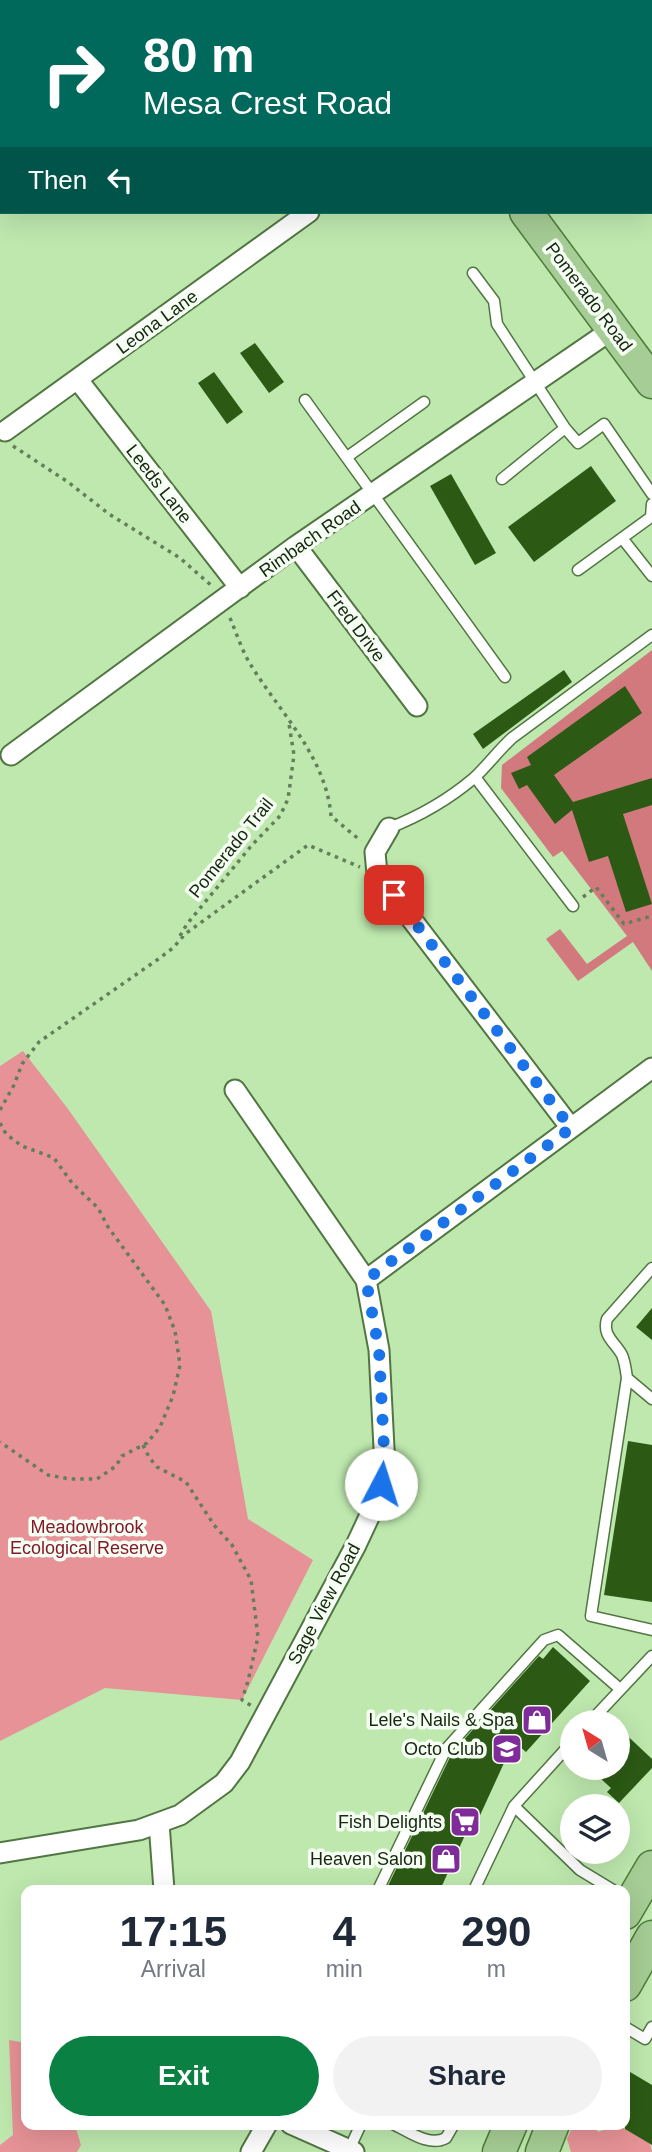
<!DOCTYPE html>
<html lang="en">
<head>
<meta charset="utf-8">
<style>
  :root { --surface:#fff; --page:#f2f2f3; --text:#1f2937; --muted:#747a83; --accent:#0b8043 }
  body { margin:0; font-family:Arial,sans-serif; background:var(--page); color:var(--text); height:100vh; display:flex; flex-direction:column; font-size:26px; white-space:nowrap }
  * { box-sizing:border-box; margin:0 }
  p { font-size:23px; color:var(--muted) }
  .icon { flex:none; width:38px; height:38px; fill:none; stroke:currentColor; stroke-width:2; stroke-linecap:round; stroke-linejoin:round }
  .map { position:relative; flex:1; overflow:hidden }
  .details { position:absolute; left:21px; top:1885px; width:609px; height:245px; display:flex; flex-direction:column; background:var(--surface); border-radius:14px; box-shadow:0 7px 28px #0002 }
  .details>* { flex:none }
  .hud { position:absolute; left:0px; top:0px; width:653px; height:214px; box-shadow:0 7px 28px #0002; background:#00695c; color:#fff; overflow:hidden }
  .needle { width:46px; rotate:323deg }
  .tools { position:absolute; left:560px; top:1710px; display:grid; gap:14px }
  .tools a { display:grid; place-items:center; width:70px; height:70px; border-radius:50%; background:var(--surface); box-shadow:0 7px 28px #0002; font-size:35px }
  .pin { position:absolute; display:grid; place-items:center; width:60px; height:60px; color:#fff; margin:-30px; border-radius:14px; box-shadow:0 4px 10px #0006 }
  .me { position:absolute; width:77px; margin:-38px; rotate:5deg; stroke-linejoin:round; filter:drop-shadow(0 0 5px #0008) }
  .turn { display:flex; align-items:center; gap:24px; height:147px; padding:0 28px; font-size:32px }
  .turn .icon { width:91px; height:91px; stroke-width:2.5 }
  .turn b { display:block; font-size:49px; line-height:60px }
  .then { display:flex; align-items:center; height:66px; padding:0 28px; background:#0003; gap:14px; font-size:26px }
  .eta { display:flex; justify-content:space-evenly; align-items:center; height:119px; text-align:center }
  .eta b { font-size:42px; font-weight:600; line-height:49px }
  .cta { display:flex; gap:14px; margin-top:auto; padding:14px 28px }
  .cta a { flex:1; height:80px; border-radius:42px; background:var(--accent); color:#fff; font-size:28px; font-weight:600; line-height:80px; text-align:center }
  .cta a+a { background:var(--page); color:var(--text) }
  .map>svg:first-child { display:block }
</style>
</head>
<body>
<div class="map">
<svg width="652" height="2152" viewBox="0 0 652 2152">
  <rect width="100%" height="100%" fill="#bee8ae"/>
  <path fill="#e69296" d="M132,0H259L134,2Z
    M23,1051L68,1109L211,1311L248,1519L313,1560L242,1700L105,1688L0,1741V1066Z
    M9,2040L26,2043V2124L75,2125L81,2145L77,2152H0V2145L13,2135Z
    M573,2125H594L598,2132L618,2125L650,2143L652,2152H571L567,2139Z"/>
  <path fill="#d2797e" d="M652,650V971L633,942L578,981L546,939L560,929L587,964L627,936L562,851L553,857L501,788L502,765Z"/>
  <path fill="#2c5a15" d="M255,343L284,382L269,393L240,353Z
    M214,372L243,412L227,424L198,383Z
    M591,466L616,501L534,562L508,527Z
    M451,474L496,553L475,565L430,486Z
    M564,670L572,682L483,749L473,734Z
    M625,686L642,713L554,775L573,802L652,778V805L623,814L652,904L626,912L608,856L589,862L572,810L555,824L527,785L519,789L511,773L531,765L527,757Z
    M652,1308V1340L636,1327Z
    M628,1441L652,1445V1602L604,1595Z
    M553,1647L590,1681L526,1752L519,1746L504,1763L471,1835L466,1833L440,1890H386L452,1753L539,1656L543,1659Z
    M618,1727L652,1759V1768L619,1803L607,1792L611,1788L589,1768H618Z
    M625,2069L652,2085V2145L625,2129Z"/>
  <g fill="none" stroke-linecap="round" stroke-linejoin="round">
    <g stroke="#517642" stroke-width="13">
      <path id="service" d="M473,273L494,301L497,324L565,428L502,479
        M305,400L505,677
        M565,428L578,443L604,424L652,494
        M347,457L424,402
        M622,538L652,576
        M578,570L651,517L652,504
        M475,777L573,906
        M389,828C420,816 448,800 474,778C487,766 498,751 512,738L652,635
        M652,1268L607,1319C602,1336 615,1342 622,1355C625,1362 626,1371 627,1378L591,1616L652,1630
        M627,1378L652,1399
        M590,1722L652,1656
        M514,1806L580,1870L613,1890
        M378,1890L446,1749L544,1640L558,1635L620,1689
        M474,1890L514,1806L572,1742
        M625,2027L645,2039L652,2027
        M393,2124C410,2132 429,2147 446,2138L454,2124
        M348,2152L361,2124"/>
    </g>
    <g stroke="#517642" stroke-width="23">
      <path id="minor" d="M535,0L537,2
        M554,2L556,0
        M651,153L652,155
        M78,380L240,588
        M5,431L309,212
        M296,546L417,706
        M11,755L296,546L613,329
        M389,828L375,852L377,874L571,1128
        M366,1280L652,1068
        M159,1823L164,1890
        M0,1853L139,1830L180,1815L224,1783L240,1762L356,1545L377,1500L385,1468L379,1350L366,1280L235,1090
        M291,2124L354,2152
        M251,2152L267,2124"/>
    </g>
    <g stroke="#4e7c39" stroke-width="35">
      <path id="primary" d="M365,0L366,2
        M526,212L652,382
        M625,1913L652,1867
        M625,1985L652,1937
        M499,2152L511,2124
        M542,2152L553,2124"/>
    </g>
    <path stroke="#637e58" stroke-width="3.5" stroke-dasharray="3.5 5" stroke-linecap="butt" d="M13,446L68,482L109,514L180,558L213,587
      M230,618C236,632 241,648 249,662C279,712 326,756 331,816L361,841
      M583,897L596,887L624,924L652,916
      M180,936L187,924L252,845L280,816L288,799L294,755L289,724
      M0,1110L14,1085L22,1064L39,1042L157,960L173,948L185,934L308,845L360,867
      M0,1123L6,1134L22,1146L54,1158L72,1183L98,1208L108,1227L165,1305L175,1331L180,1365L173,1396L160,1427L147,1443L122,1456L116,1466L97,1479H70L48,1475L0,1442
      M143,1445L149,1457L157,1467L186,1482L214,1525L232,1545L251,1580L258,1637L248,1681L242,1700L252,1706"/>
    <use href="#service" stroke="#fff" stroke-width="10"/>
    <use href="#minor" stroke="#fff" stroke-width="19"/>
    <use href="#primary" stroke="#a6cd95" stroke-width="32"/>
  </g>
  <g fill="none" stroke-linecap="round" stroke-linejoin="round">
    <path stroke="#1a73e8" stroke-width="12" stroke-dasharray="0 21.6" d="M381,1484L385,1468L379,1350L366,1280L571,1128L394,895"/>
  </g>
  <defs>
    <g id="shop-square" transform="scale(1.575)"><rect x="-9" y="-9" width="18" height="18" rx="4" fill="#802b9a" stroke="#f5fef2"/><path d="M-5-2.5h2.3a2.7 3.5 0 0 1 5.4 0H5L5.5 6h-11ZM-1.5-2.5h3a1.5 2.3 0 0 0-3 0Z" fill="#fff"/></g>
    <g id="school-square" transform="scale(1.575)"><rect x="-9" y="-9" width="18" height="18" rx="4" fill="#802b9a" stroke="#f5fef2"/><path d="M0-5L7-2L0 1L-7-2ZM-4 1L0 2.5L4 1V4Q0 6-4 4Z" fill="#fff"/></g>
    <g id="supermarket-square" transform="scale(1.575)"><rect x="-9" y="-9" width="18" height="18" rx="4" fill="#802b9a" stroke="#f5fef2"/><path d="M-6-5.5h2.5l.6 2H6L4.5 2H-2.5L-4.4-4H-6ZM-1.5 3.2a1.3 1.3 0 1 0 .1 0ZM3 3.2a1.3 1.3 0 1 0 .1 0Z" fill="#fff"/></g>
  </defs>
  <g fill-rule="evenodd">
    <use href="#shop-square" x="537" y="1720"/>
    <use href="#school-square" x="507" y="1749"/>
    <use href="#supermarket-square" x="465" y="1822"/>
    <use href="#shop-square" x="446" y="1859"/>
  </g>
  <g text-anchor="middle" stroke-width="7" stroke-linejoin="round" paint-order="stroke">
    <g font-size="18" fill="#172610" stroke="#f5fef2">
      <text transform="translate(589 297) rotate(53)" y="6">Pomerado Road</text>
      <text transform="translate(157 322) rotate(-36)" y="6">Leona Lane</text>
      <text transform="translate(159 484) rotate(52)" y="6">Leeds Lane</text>
      <text transform="translate(310 539) rotate(-35)" y="6">Rimbach Road</text>
      <text transform="translate(356 626) rotate(53)" y="6">Fred Drive</text>
      <text transform="translate(231 848) rotate(-51)" y="6">Pomerado Trail</text>
      <text transform="translate(324 1604) rotate(-62)" y="6">Sage View Road</text>
    </g>
    <g font-size="18" fill="#84192c" stroke="#f5fef2">
      <text x="87" y="1533">Meadowbrook<tspan x="87" dy="21">Ecological Reserve</tspan></text>
    </g>
    <g font-size="18" fill="#172610" stroke="#f5fef2" text-anchor="end">
      <text x="514" y="1726">Lele's Nails &amp; Spa</text>
      <text x="484" y="1755">Octo Club</text>
      <text x="442" y="1828">Fish Delights</text>
      <text x="423" y="1865">Heaven Salon</text>
    </g>
  </g>
</svg>
<div class="tools">
<a><svg class="needle" viewBox="-14 -14 28 28"><path d="M0-13l5 13h-10z" fill="#e53935"/><path d="M0 13l5-13h-10z" fill="#747a83"/></svg></a>
<a><svg class="icon" aria-label="layers" viewBox="0 0 24 24"><path d="M12 4l9 5-9 5-9-5zM3 14l9 5 9-5"/></svg></a>
</div>
<div class="pin" style="left:394px;top:895px;background:#d93025"><svg class="icon" aria-label="arrive" viewBox="0 0 24 24"><path d="M6 21V4h12l-3 4 3 4H6"/></svg></div>
<svg class="me" style="left:381px;top:1484px" viewBox="-20 -20 40 40"><circle r="19" fill="#fff"/><path d="M0-13L10 11 0 6-10 11z" fill="#1a73e8"/></svg>
<div class="hud">
<div class="turn"><svg class="icon" aria-label="right" viewBox="0 0 24 24"><path d="M7 20v-9h11M14 6l5 5-5 5"/></svg><div><b>80 m</b>Mesa Crest Road</div></div>
<div class="then">Then<svg class="icon" aria-label="left" viewBox="0 0 24 24"><path d="M17 20v-9H6M10 6l-5 5 5 5"/></svg></div>
</div>
<section class="details">
<div class="eta">
<div><b>17:15</b><p>Arrival</p></div>
<div><b>4</b><p>min</p></div>
<div><b>290</b><p>m</p></div>
</div>
<div class="cta"><a>Exit</a><a>Share</a></div>
</section>
</div>
</body>
</html>
